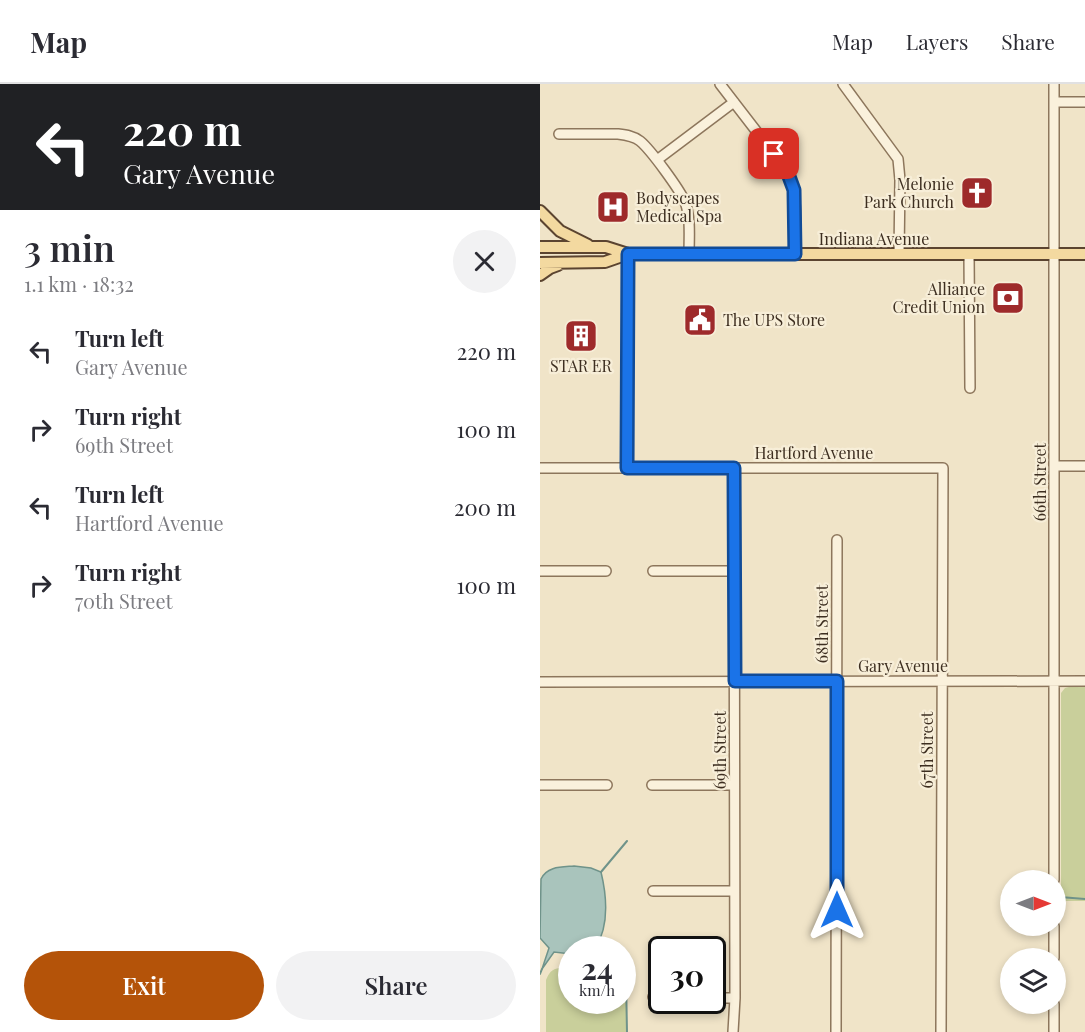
<!DOCTYPE html>
<html lang="en">
<head>
<meta charset="utf-8">
<style>
  :root { --surface:#fff; --page:#f2f2f3; --text:#2b2b33; --muted:#7c7c81; --line:#e1e1e2; --accent:#b45309 }
  body { margin:0; font-family:"Playfair Display",serif; background:var(--page); color:var(--text); height:100vh; display:flex; flex-direction:column; font-size:22px; white-space:nowrap }
  * { box-sizing:border-box; margin:0 }
  p { font-size:20px; color:var(--muted) }
  .icon { flex:none; width:33px; height:33px; fill:none; stroke:currentColor; stroke-width:2; stroke-linecap:round; stroke-linejoin:round }
  .map { position:relative; flex:1; overflow:hidden }
  .sheet { display:flex; flex-direction:column; background:var(--surface); width:540px }
  .sheet>* { flex:none }
  .hud { background:#202124; color:#fff; overflow:hidden }
  .needle { width:39px; rotate:90deg }
  .tools { position:absolute; left:460px; top:786px; display:grid; gap:12px }
  .tools a { display:grid; place-items:center; width:66px; height:66px; border-radius:50%; background:var(--surface); box-shadow:0 3px 9px #0003; font-size:30px }
  .speed { position:absolute; left:18px; top:852px; display:flex; gap:12px; font-size:30px; font-weight:700; text-align:center }
  .speed>* { display:grid; place-content:center; width:78px; height:78px; border-radius:50%; background:var(--surface); box-shadow:0 3px 9px #0003; line-height:1 }
  .speed small { font-size:15px; font-weight:400 }
  .speed .limit { border:3px solid #111; border-radius:9px; background:#fff; color:#111 }
  .pin { position:absolute; display:grid; place-items:center; width:51px; height:51px; color:#fff; margin:-26px; border-radius:12px; box-shadow:0 3px 9px #0006 }
  .me { position:absolute; width:66px; margin:-33px; rotate:0deg; stroke-linejoin:round; filter:drop-shadow(0 0 4px #0008) }
  .turn { display:flex; align-items:center; gap:21px; height:126px; padding:0 24px; font-size:27px }
  .turn .icon { width:78px; height:78px; stroke-width:2.5 }
  .turn b { display:block; font-size:42px; line-height:51px }
  .round { display:grid; place-items:center; flex:none; width:63px; height:63px; border-radius:32px; background:var(--page) }
  .headline { display:flex; align-items:center; justify-content:space-between; height:102px; padding:0 24px }
  h1 { font-size:36px; font-weight:600; line-height:45px }
  .primary-button { display:flex; gap:12px; margin-top:auto; padding:12px 24px }
  .primary-button a { flex:1; height:69px; border-radius:36px; background:var(--accent); color:#fff; font-size:24px; font-weight:600; line-height:69px; text-align:center }
  .primary-button a+a { background:var(--page); color:var(--text) }
  ul { padding:0; list-style:none }
  li { display:flex; align-items:center; gap:18px; height:78px; padding:0 24px }
  li div { flex:1 }
  li b { display:block; font-size:22px }
  li em { font-style:normal }
  header { display:flex; align-items:center; gap:36px; box-sizing:border-box; height:84px; padding:0 30px; background:var(--surface); border-bottom:2px solid var(--line) }
  header strong { font-size:28px }
  nav { display:flex; gap:33px; margin-inline-start:auto; font-size:21px }
  main { display:flex; flex:1; min-height:0 }
  .map>svg:first-child { display:block }
</style>
</head>
<body>
<header>
<strong>Map</strong>
<nav><a>Map</a><a>Layers</a><a>Share</a></nav>
</header>
<main>
<section class="sheet">
<div class="hud">
<div class="turn"><svg class="icon" aria-label="left" viewBox="0 0 24 24"><path d="M17 20v-9H6M10 6l-5 5 5 5"/></svg><div><b>220 m</b>Gary Avenue</div></div>
</div>
<div class="headline"><div><h1>3 min</h1><p>1.1 km · 18:32</p></div><a class="round"><svg class="icon" aria-label="close" viewBox="0 0 24 24"><path d="M6 6l12 12M18 6L6 18"/></svg></a></div>
<ul>
<li><svg class="icon" aria-label="left" viewBox="0 0 24 24"><path d="M17 20v-9H6M10 6l-5 5 5 5"/></svg><div><b>Turn left</b><p>Gary Avenue</p></div><em>220 m</em></li>
<li><svg class="icon" aria-label="right" viewBox="0 0 24 24"><path d="M7 20v-9h11M14 6l5 5-5 5"/></svg><div><b>Turn right</b><p>69th Street</p></div><em>100 m</em></li>
<li><svg class="icon" aria-label="left" viewBox="0 0 24 24"><path d="M17 20v-9H6M10 6l-5 5 5 5"/></svg><div><b>Turn left</b><p>Hartford Avenue</p></div><em>200 m</em></li>
<li><svg class="icon" aria-label="right" viewBox="0 0 24 24"><path d="M7 20v-9h11M14 6l5 5-5 5"/></svg><div><b>Turn right</b><p>70th Street</p></div><em>100 m</em></li>
</ul>
<div class="primary-button"><a>Exit</a><a>Share</a></div>
</section>
<div class="map">
<svg width="545" height="948" viewBox="0 0 545 948">
  <rect width="100%" height="100%" fill="#f0e4c8"/>
  <path fill="#c9cf9b" d="M529,603H545V817H521V609L525,604Z
    M20,884H31L32,916H82L83,887L86,888V948H6V896C9,889 11,885 20,884Z"/>
  <path fill="#a9c4bc" stroke="#6f938a" stroke-width="1.5" d="M34,782L51,784L61,788C67,813 69,843 55,865L32,866L31,870L14,868L2,885L9,864L0,854L1,795C7,782 22,783 34,782Z"/>
  <g fill="none" stroke-linecap="round" stroke-linejoin="round">
    <path stroke="#6f938a" stroke-width="2" d="M61,788L87,757
      M520,813L545,815
      M82,886L86,895L87,948
      M0,890L2,885"/>
    <g stroke="#8d765c" stroke-width="12">
      <path id="minor" d="M180,0L247,87C259,114 255,141 255,170
        M303,0L358,75L360,96L359,170
        M514,0V796
        M514,18H545
        M19,50H78C86,51 94,52 100,57C111,66 140,106 145,118C151,134 149,154 149,170
        M117,76L194,18
        M429,170L430,304
        M515,382H545
        M0,384H403L401,948
        M87,384L88,170
        M0,487H66
        M113,487H195
        M0,598L545,597
        M0,701H67
        M112,701H194
        M113,807H194
        M514,874V842
        M113,913H122
        M172,914H195
        M193,948L195,914L194,384
        M296,948L297,456
        M514,948V920"/>
    </g>
    <g stroke="#5b4430" stroke-width="14">
      <path id="major" d="M0,127L20,147L48,161
        M0,163H66L88,170H545
        M0,179L65,178L88,170
        M0,191L10,184L18,181"/>
    </g>
    <use href="#minor" stroke="#faf1dc" stroke-width="9"/>
    <use href="#major" stroke="#f3d9a0" stroke-width="10"/>
  </g>
  <g fill="none" stroke-linecap="round" stroke-linejoin="round">
    <g stroke="#114b97" stroke-width="15">
      <path id="route" d="M234,70L247,87L254,106L255,170H88L87,384H194L195,597H297V826"/>
    </g>
    <use href="#route" stroke="#1a73e8" stroke-width="10"/>
  </g>
  <defs>
    <g id="church-square" transform="scale(1.725)"><rect x="-9" y="-9" width="18" height="18" rx="4" fill="#9e2a2b" stroke="#f7eed8"/><path d="M-1.2-6h2.4v3.5h3.3v2.4h-3.3V6h-2.4V-.1h-3.3v-2.4h3.3Z" fill="#fff"/></g>
    <g id="hospital-square" transform="scale(1.725)"><rect x="-9" y="-9" width="18" height="18" rx="4" fill="#9e2a2b" stroke="#f7eed8"/><path d="M-5-5h3v3.5h4V-5h3V5h-3V1.5h-4V5h-3Z" fill="#fff"/></g>
    <g id="bank-square" transform="scale(1.725)"><rect x="-9" y="-9" width="18" height="18" rx="4" fill="#9e2a2b" stroke="#f7eed8"/><path d="M-6-4H6V4H-6ZM0-2.3a2.3 2.3 0 1 0 0 4.6a2.3 2.3 0 1 0 0-4.6Z" fill="#fff"/></g>
    <g id="civic-square" transform="scale(1.725)"><rect x="-9" y="-9" width="18" height="18" rx="4" fill="#9e2a2b" stroke="#f7eed8"/><path d="M-.6-6.5H3V-4.5H.6V-3L4-1V1h2V6H-6V1h2V-1L-.6-3ZM-1.2 2.5V6h2.4V2.5Z" fill="#fff"/></g>
    <g id="building-square" transform="scale(1.725)"><rect x="-9" y="-9" width="18" height="18" rx="4" fill="#9e2a2b" stroke="#f7eed8"/><path d="M-4-6H4V6H1V3H-1V6H-4ZM-2.5-4.3h1.7v1.8h-1.7ZM.8-4.3h1.7v1.8H.8ZM-2.5-1h1.7V.8h-1.7ZM.8-1h1.7V.8H.8Z" fill="#fff"/></g>
  </defs>
  <g fill-rule="evenodd">
    <use href="#church-square" x="437" y="109"/>
    <use href="#hospital-square" x="73" y="123"/>
    <use href="#bank-square" x="468" y="214"/>
    <use href="#civic-square" x="160" y="236"/>
    <use href="#building-square" x="41" y="252"/>
  </g>
  <g text-anchor="middle" stroke-width="4.5" stroke-linejoin="round" paint-order="stroke">
    <g font-size="16" fill="#3d2e20" stroke="#f7eed8" text-anchor="end">
      <text x="414" y="106">Melonie<tspan x="414" dy="18">Park Church</tspan></text>
      <text x="96" y="120" text-anchor="start">Bodyscapes<tspan x="96" dy="18">Medical Spa</tspan></text>
      <text x="445" y="211">Alliance<tspan x="445" dy="18">Credit Union</tspan></text>
      <text x="183" y="242" text-anchor="start">The UPS Store</text>
      <text x="41" y="288" text-anchor="middle">STAR ER</text>
    </g>
    <g font-size="16" fill="#3d2e20" stroke="#f7eed8">
      <text x="334" y="161">Indiana Avenue</text>
      <text x="274" y="375">Hartford Avenue</text>
      <text transform="translate(500 398) rotate(-90)" y="6">66th Street</text>
      <text transform="translate(282 540) rotate(-90)" y="6">68th Street</text>
      <text x="363" y="588">Gary Avenue</text>
      <text transform="translate(180 666) rotate(-90)" y="6">69th Street</text>
      <text transform="translate(387 666) rotate(-90)" y="6">67th Street</text>
    </g>
  </g>
</svg>
<div class="tools">
<a><svg class="needle" viewBox="-14 -14 28 28"><path d="M0-13l5 13h-10z" fill="#e53935"/><path d="M0 13l5-13h-10z" fill="#7c7c81"/></svg></a>
<a><svg class="icon" aria-label="layers" viewBox="0 0 24 24"><path d="M12 4l9 5-9 5-9-5zM3 14l9 5 9-5"/></svg></a>
</div>
<div class="speed"><div>24<small>km/h</small></div><div class="limit">30</div></div>
<div class="pin" style="left:234px;top:70px;background:#d93025"><svg class="icon" aria-label="arrive" viewBox="0 0 24 24"><path d="M6 21V4h12l-3 4 3 4H6"/></svg></div>
<svg class="me" style="left:297px;top:826px" viewBox="-20 -20 40 40"><path d="M0-17L14 15 0 8-14 15z" fill="#1a73e8" stroke="#fff" stroke-width="4"/></svg>
</div>
</main>
</body>
</html>
